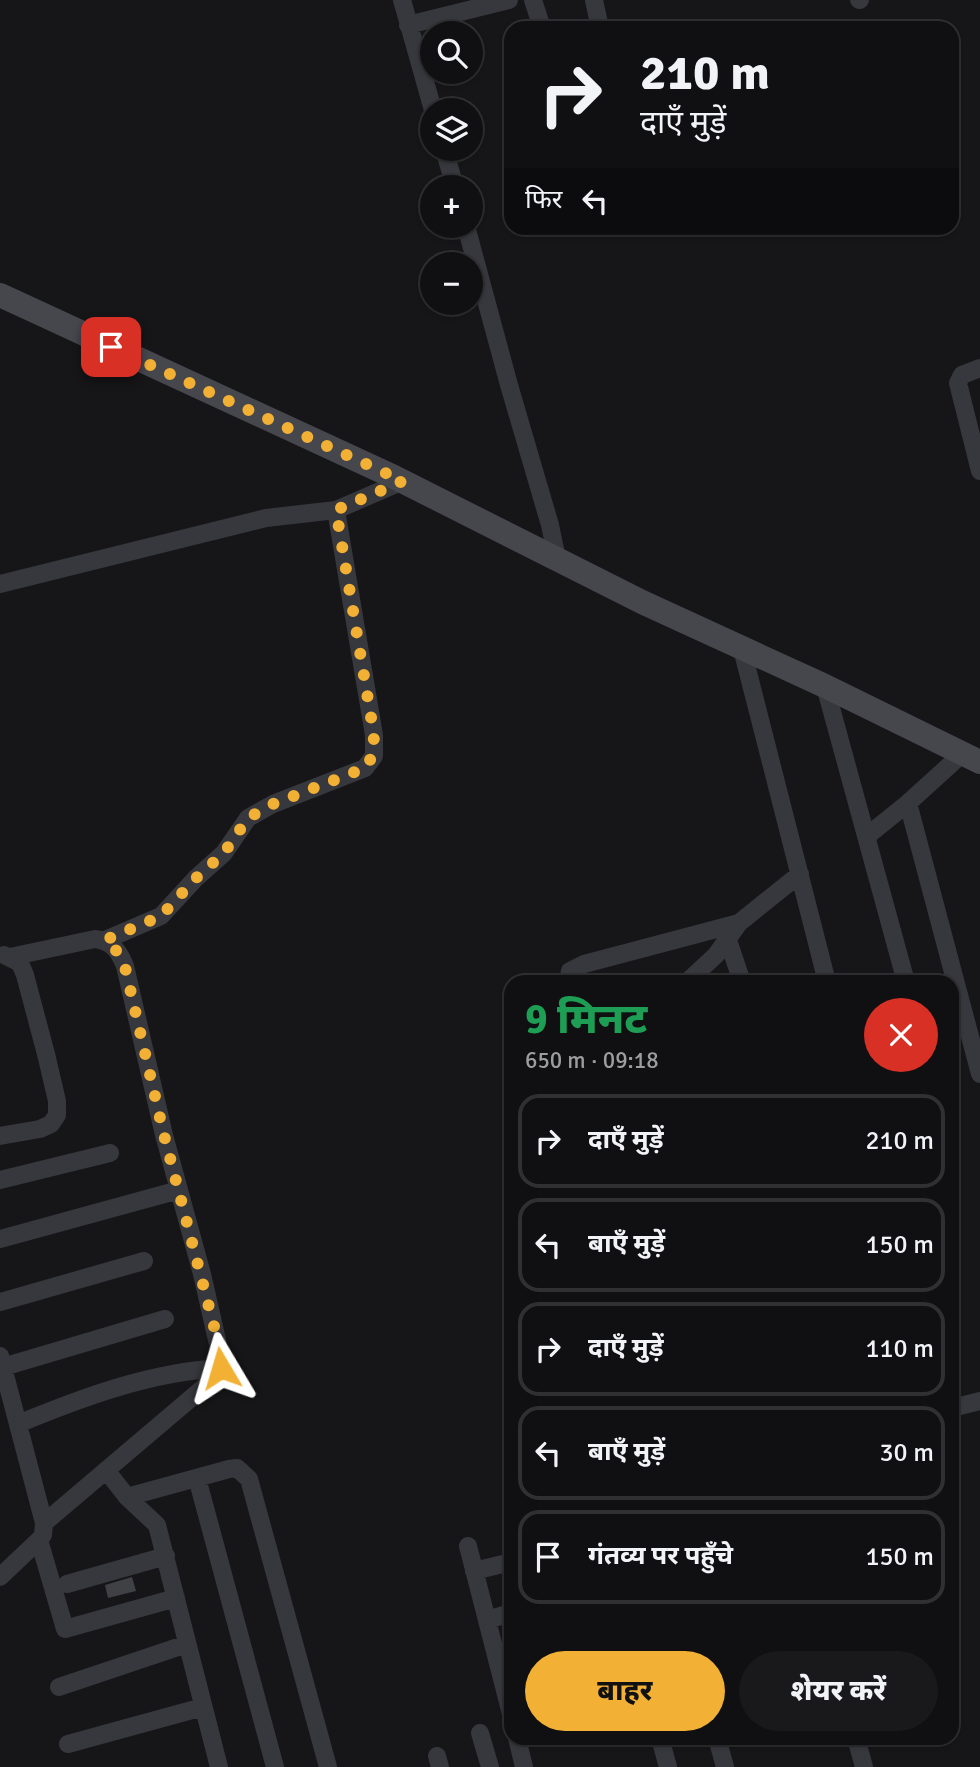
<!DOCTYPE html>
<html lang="hi">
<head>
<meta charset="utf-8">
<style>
  :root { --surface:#101012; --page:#19191b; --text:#f1f3f6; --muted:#9c9d9f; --line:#303032; --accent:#f2b134 }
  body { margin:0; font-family:Signika,"Noto Sans Devanagari",sans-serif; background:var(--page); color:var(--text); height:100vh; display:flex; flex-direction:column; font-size:26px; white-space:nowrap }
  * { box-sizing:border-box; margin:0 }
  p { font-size:23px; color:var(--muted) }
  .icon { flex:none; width:38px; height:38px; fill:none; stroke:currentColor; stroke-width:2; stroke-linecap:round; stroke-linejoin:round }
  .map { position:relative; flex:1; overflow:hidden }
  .drawer { position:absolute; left:504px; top:975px; width:455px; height:770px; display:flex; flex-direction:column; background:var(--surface); border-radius:21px; box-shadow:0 2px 5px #0004,0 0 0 2px var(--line) }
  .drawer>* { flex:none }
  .top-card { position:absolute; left:504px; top:21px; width:455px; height:214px; border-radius:21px; box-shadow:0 2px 5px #0004,0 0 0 2px var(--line); background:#101012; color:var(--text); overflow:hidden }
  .buttons { position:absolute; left:420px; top:21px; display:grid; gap:14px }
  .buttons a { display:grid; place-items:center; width:63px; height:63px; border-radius:50%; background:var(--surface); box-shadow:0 2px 5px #0004,0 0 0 2px var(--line); font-size:35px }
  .pin { position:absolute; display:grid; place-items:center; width:60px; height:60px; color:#fff; margin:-30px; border-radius:14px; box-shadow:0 4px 10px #0006 }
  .me { position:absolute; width:77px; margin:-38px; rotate:353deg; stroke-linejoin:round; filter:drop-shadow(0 0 5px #0008) }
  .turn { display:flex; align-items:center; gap:24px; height:147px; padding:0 21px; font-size:32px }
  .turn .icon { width:91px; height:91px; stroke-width:2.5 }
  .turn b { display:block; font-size:49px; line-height:60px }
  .then { display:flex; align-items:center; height:66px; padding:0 21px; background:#0003; gap:14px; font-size:26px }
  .round { display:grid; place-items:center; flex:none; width:74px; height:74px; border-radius:37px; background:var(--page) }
  .summary { display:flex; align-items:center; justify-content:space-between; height:119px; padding:0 21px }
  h1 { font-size:42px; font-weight:800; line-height:52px; color:#1e9e55 }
  .cta { display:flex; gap:14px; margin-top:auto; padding:14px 21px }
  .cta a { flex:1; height:80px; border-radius:42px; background:var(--accent); color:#111; font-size:28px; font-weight:800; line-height:80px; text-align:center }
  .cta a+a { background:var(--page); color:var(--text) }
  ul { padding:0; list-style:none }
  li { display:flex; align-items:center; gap:21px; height:94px; margin:0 14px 10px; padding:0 7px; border:4px solid var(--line); border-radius:21px }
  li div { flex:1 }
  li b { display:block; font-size:26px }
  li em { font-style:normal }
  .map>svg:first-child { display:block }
</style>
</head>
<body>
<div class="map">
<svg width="980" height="1767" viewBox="0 0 980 1767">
  <rect width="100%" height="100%" fill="#161618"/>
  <path fill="#404145" d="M132,1577L136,1591L108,1598L105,1585Z"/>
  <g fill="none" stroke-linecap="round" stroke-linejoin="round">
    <path stroke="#37383d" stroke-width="18" d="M402,0L433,110
      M533,0L542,28
      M594,0L600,28
      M859,0H860
      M408,25L509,0
      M444,149L455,187
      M466,226L509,385L550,525L557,559
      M980,368L962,375L958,383L980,471
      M0,584L266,518L336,510
      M742,649L827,982
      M825,686L906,982
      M908,803L980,1074
      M867,836L908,803L962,754
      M727,937L742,982
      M105,940L161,916L196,878L224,853L248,818L273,804L365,768L374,756V735L336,510L403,481
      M10,957L95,939C112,941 119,951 125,966L164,1135L202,1274L222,1362L221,1368L203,1388L44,1523
      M568,982L570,971L584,964L739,923
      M687,982L716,955L739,923L800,874
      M0,1136L40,1129L51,1124L57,1115V1101L46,1054L25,975L20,963L4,955
      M0,1180L110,1153
      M0,1239L179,1190
      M0,1302L144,1261
      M0,1356L44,1523L43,1535L39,1540L0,1577
      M3,1367L165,1319
      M952,1408L980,1401
      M18,1424C83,1397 151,1372 221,1368
      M106,1470L127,1497L157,1525L219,1767
      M197,1478L275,1767
      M127,1497L229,1469L237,1468L249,1479L328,1767
      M39,1540L65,1629L176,1598
      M468,1546L511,1714
      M474,1571L511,1562
      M67,1584L166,1556
      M487,1620L511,1613
      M59,1687L187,1644
      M480,1733L490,1767
      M517,1738L524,1767
      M660,1738L668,1767
      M717,1738L725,1767
      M856,1738L864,1767
      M68,1744L203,1707
      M437,1756L440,1767"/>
    <path stroke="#45474d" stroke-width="24" d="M0,295L394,477L642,602L825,686L980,762"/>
  </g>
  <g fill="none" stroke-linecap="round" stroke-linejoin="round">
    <path stroke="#f2b134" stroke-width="12" stroke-dasharray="0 21.6" d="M111,347L403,481L336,510L374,735L373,755L365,768L273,804L248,818L224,853L196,878L161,916L105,940L113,945L125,967L164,1135L221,1353V1368"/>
  </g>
</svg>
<div class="buttons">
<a><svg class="icon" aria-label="search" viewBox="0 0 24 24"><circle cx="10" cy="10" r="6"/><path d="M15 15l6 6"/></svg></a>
<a><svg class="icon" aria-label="layers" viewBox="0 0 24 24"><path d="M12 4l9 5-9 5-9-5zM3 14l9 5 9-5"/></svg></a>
<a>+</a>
<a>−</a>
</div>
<div class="pin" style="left:111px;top:347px;background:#d93025"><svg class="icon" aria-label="arrive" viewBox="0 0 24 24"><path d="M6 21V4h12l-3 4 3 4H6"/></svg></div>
<svg class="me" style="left:221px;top:1368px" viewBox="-20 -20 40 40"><path d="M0-17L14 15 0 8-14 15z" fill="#f2b134" stroke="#fff" stroke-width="4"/></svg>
<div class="top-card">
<div class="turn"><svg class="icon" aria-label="right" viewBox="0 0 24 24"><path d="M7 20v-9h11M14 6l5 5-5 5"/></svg><div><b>210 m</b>दाएँ मुड़ें</div></div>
<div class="then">फिर<svg class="icon" aria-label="left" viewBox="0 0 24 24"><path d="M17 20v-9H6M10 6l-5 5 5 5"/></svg></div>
</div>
<section class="drawer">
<div class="summary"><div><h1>9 मिनट</h1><p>650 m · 09:18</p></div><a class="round" style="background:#d93025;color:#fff"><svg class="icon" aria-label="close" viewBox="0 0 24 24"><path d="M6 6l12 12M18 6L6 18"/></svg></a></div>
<ul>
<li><svg class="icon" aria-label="right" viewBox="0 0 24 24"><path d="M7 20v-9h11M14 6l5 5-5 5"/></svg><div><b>दाएँ मुड़ें</b></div><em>210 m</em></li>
<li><svg class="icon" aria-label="left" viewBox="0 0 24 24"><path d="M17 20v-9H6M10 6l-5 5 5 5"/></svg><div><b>बाएँ मुड़ें</b></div><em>150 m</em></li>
<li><svg class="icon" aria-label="right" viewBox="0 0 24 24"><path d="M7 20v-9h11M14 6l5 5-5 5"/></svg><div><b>दाएँ मुड़ें</b></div><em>110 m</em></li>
<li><svg class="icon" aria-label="left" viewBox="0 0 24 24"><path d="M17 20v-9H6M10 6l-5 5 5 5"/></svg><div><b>बाएँ मुड़ें</b></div><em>30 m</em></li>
<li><svg class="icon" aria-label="arrive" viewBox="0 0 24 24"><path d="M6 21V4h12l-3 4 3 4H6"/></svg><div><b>गंतव्य पर पहुँचे</b></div><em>150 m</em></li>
</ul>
<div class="cta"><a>बाहर</a><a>शेयर करें</a></div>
</section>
</div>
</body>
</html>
